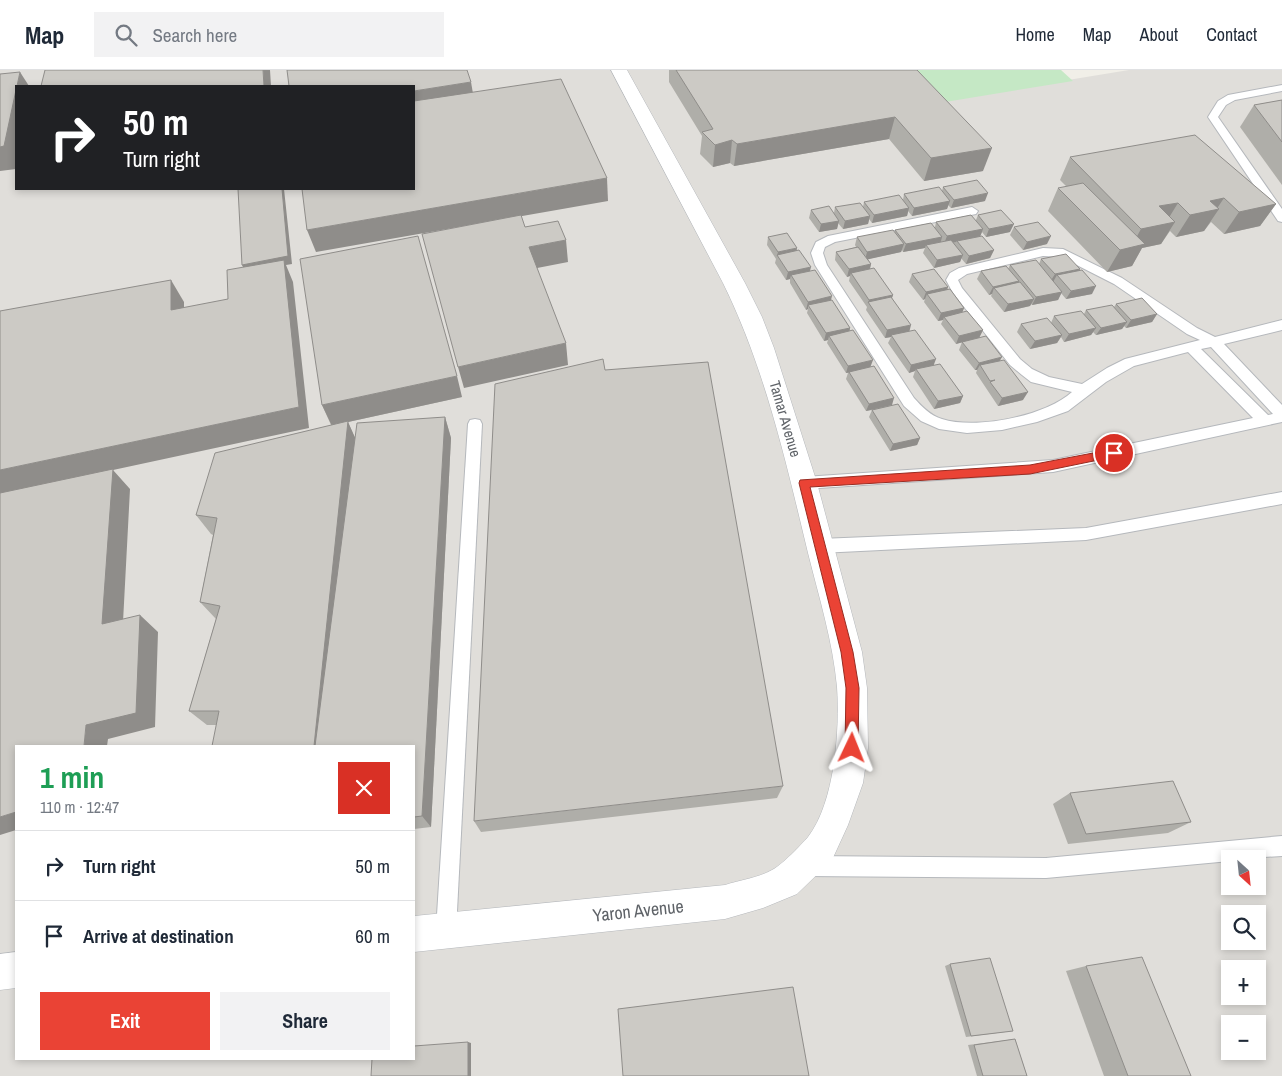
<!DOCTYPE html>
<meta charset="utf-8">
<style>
body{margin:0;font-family:"Archivo Narrow",sans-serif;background:#f2f2f3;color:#1f2937;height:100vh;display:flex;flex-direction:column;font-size:19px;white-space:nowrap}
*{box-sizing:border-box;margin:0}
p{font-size:16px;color:#747a83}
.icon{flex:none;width:28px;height:28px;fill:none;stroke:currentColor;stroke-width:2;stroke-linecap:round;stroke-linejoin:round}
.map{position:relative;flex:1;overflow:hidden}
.details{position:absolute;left:15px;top:675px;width:400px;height:315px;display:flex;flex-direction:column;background:#fff;border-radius:0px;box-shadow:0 2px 8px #0003}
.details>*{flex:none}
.top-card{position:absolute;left:15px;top:15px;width:400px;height:105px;border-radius:0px;box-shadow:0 2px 8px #0003;background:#202124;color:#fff;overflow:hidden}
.needle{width:32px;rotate:153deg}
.buttons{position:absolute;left:1221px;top:780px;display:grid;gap:10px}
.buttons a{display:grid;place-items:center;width:45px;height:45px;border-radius:0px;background:#fff;box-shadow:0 2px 8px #0003;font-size:25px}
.pin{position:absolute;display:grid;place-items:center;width:42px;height:42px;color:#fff;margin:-21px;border:2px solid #fff;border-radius:50%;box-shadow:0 1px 5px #0007}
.me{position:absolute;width:55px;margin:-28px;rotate:2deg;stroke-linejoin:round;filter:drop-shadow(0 0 4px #0008)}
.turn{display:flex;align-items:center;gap:18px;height:105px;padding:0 25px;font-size:22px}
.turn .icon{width:65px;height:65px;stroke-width:2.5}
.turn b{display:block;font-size:35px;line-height:42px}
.round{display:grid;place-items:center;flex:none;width:52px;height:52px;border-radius:0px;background:#f2f2f3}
.head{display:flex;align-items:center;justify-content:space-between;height:85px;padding:0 25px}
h1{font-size:30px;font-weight:700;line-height:38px;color:#1e9e55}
.cta{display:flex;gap:10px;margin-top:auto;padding:10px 25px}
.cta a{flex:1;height:58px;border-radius:0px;background:#ea4335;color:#fff;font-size:20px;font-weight:700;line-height:58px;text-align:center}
.cta a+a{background:#f2f2f3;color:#1f2937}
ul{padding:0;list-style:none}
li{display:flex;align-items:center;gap:15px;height:70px;padding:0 25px;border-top:1px solid #e0e1e3}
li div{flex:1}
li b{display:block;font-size:19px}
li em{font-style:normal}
header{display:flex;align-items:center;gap:30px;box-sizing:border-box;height:70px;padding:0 25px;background:#fff;border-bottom:1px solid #e0e1e3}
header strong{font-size:24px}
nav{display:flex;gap:28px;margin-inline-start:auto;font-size:18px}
.search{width:350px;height:45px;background:#f2f2f3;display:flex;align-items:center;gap:12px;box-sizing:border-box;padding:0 18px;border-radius:0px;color:#747a83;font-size:19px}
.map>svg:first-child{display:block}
.industrial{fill:#e0deda;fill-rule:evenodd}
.green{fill:#c5e8c5}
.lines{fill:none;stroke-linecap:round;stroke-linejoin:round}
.service-casing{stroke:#b5b8bc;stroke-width:2}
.minor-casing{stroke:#b5b8bc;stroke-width:1}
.service{fill:#fff;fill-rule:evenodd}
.minor{fill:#fff;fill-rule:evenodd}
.wall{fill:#afaea9}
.shaded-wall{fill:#8f8d8a}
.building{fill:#cccac5;stroke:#8f8d8a}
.route{fill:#ea4335;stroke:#982c22}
.labels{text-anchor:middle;stroke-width:4;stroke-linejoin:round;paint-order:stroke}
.street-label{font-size:15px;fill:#5f6368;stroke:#fff}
.near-street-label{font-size:18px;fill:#5f6368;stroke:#fff}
</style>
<header>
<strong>Map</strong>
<div class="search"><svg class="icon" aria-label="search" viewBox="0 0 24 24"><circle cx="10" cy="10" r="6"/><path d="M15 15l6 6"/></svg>Search here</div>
<nav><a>Home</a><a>Map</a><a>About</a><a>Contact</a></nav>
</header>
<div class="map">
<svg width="1282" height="1006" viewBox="0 0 1282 1006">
<rect width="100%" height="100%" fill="#f1efe8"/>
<path class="industrial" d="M0 0H910L939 31 1129 0H1282V1006H0ZM16 16H414V119H16ZM16 676H414V989H16ZM1230 789H1258V816H1230ZM1230 844H1258V871H1230ZM1230 899H1258V926H1230ZM1230 954H1258V981H1230Z"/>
<path class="green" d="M902 0H1061L1073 11 933 34Z"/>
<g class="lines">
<defs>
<g id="service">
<path d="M1282 15V21L1235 30 1226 35 1218 47 1282 139V152L1278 151 1208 47 1218 31 1228 25Z"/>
<path d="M972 137 978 141 976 144 835 172 825 177 823 183 827 195 914 328C922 337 931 346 942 349 976 360 1046 346 1072 322L1031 312 1022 305 1010 295 953 223 946 210 950 203 959 198 1043 178 1063 179 1122 208 1197 258 1215 267 1282 250V260L1224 274 1282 335V352L1053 402 804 419 799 417 796 413 799 409 804 407 1053 390 1253 348 1188 282 1134 296 1106 312 1068 341 1037 352 1002 360 967 363 939 359 921 351 904 336 815 195 811 183 816 172 828 166ZM1043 186 1061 187 1114 214 1187 264 1200 270 1125 289 1107 298 1082 314 1049 307 1032 299 1020 289 962 218 958 210 967 204ZM1211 277 1273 344 1268 345 1201 279Z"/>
<path d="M475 349 480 350 482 354 456 861 453 868 446 871 439 868 436 861 468 354 470 350Z"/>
<path d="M1282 422V434L1086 470 820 483 814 481 812 476 814 471 820 469 1086 458Z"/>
<path d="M1282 766V786L1230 789V791L1046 808 805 806 798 803 795 796 798 789 805 786 1046 788Z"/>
</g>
<g id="minor">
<path d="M611 0H627L745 213 762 247 774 278 817 413 862 582 867 618 868 678 863 713 848 755 832 790 797 824 763 838 725 849 414 882V846L725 815C740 810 758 808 772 800 782 795 801 775 808 767 835 732 840 659 837 617 833 572 819 527 808 483 786 392 765 298 723 213Z"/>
<path d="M16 882V918L0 920V884Z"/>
</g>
</defs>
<use href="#service" class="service-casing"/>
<use href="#minor" class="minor-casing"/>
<use href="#service" class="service"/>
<use href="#minor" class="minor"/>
</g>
<g class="wall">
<path d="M669 0H917L983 101 924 111 889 69 734 96 730 93 713 97 700 84 702 66 669 12Z"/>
<path d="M1282 30V115L1240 57 1254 35Z"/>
<path d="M1070 87 1276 134 1260 156 1224 164 1211 152 1204 161 1176 167 1170 161 1161 174 1142 178 1132 196 1107 202 1048 141 1058 118 1067 117 1060 110Z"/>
<path d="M943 117 985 131 951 138 948 135 947 139 912 146 908 141 907 146 872 153 869 149 868 154 843 159 838 153 837 159 819 162 809 148 811 140 834 143 835 137H863L864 132 903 130 904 124 942 121Z"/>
<path d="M978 145 1010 162 986 167 982 162 980 166 994 180 990 188 966 194 961 188 960 192 934 198 923 183 925 178 903 182 902 180 901 182 868 189 871 194 870 199 893 225 892 228 909 261 934 295 963 326 960 333 934 339 913 307 915 301 909 303 888 273 891 267 885 268 866 240 867 237 849 211 850 206 847 207 835 190 836 182 856 177 855 175 857 167 895 162V160L935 157 936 152 976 150Z"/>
<path d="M1014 157 1047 174 1023 180 1010 165Z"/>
<path d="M768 167 810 201 850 258V261L892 335 920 368 917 375 890 381 869 347 872 340 866 341 846 309 848 303H846L827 273 828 270 824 271 807 243 808 239 806 240 790 213V209L786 210 775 193 776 189 767 175Z"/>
<path d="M1041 189 1080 199 1079 201 1092 224 1066 229 1061 223 1058 230 1032 235 1031 234 1030 236 1004 242 991 226 992 224 989 225 977 209 981 201 1008 199 1010 195 1039 194Z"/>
<path d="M912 204 948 217 947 220 964 238 962 242 983 260 979 268 1000 291 1023 330 998 336 976 303 977 300H975L959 280 962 272 956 274 941 254 943 250 938 251 924 232 925 229 923 230 909 212Z"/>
<path d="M1116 234 1157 244 1152 252 1126 258 1124 256 1122 259 1096 265 1093 262 1091 265 1064 272 1061 267 1057 273 1030 279 1017 262 1021 254 1051 253 1054 246 1084 244 1086 240 1114 237Z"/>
<path d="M462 327 348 352 355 368 445 347 451 368 431 757 414 759V676L216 655H207L189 641 216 549 200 532 213 465 211 464 196 445 331 355 322 335Z"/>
<path d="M783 716 777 728 481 762 474 751Z"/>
<path d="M1070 723 1191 752 1168 763 1068 774 1053 734Z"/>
<path d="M950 894 1013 961 966 967 945 896Z"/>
<path d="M1086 896 1191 1006H1104L1066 901Z"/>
<path d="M1015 969 1027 1006H977L968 975Z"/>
</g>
<g class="shaded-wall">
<path d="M263 0H270L271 16H264Z"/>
<path d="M20 2 29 16H17Z"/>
<path d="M471 12 475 35 414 44V21Z"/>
<path d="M16 20V99L0 101V77Z"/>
<path d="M895 47 889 69 734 96 737 74Z"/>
<path d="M732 70 730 93 713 97 715 75Z"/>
<path d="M992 78 983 101 924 111 931 88Z"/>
<path d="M607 108 608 131 316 182 307 160Z"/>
<path d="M282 119H284L292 194 286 195 293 212 309 358 113 400 130 419 122 571 102 554 0 424V400L299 337 246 203 242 195Z"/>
<path d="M988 123 985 131 951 138 954 130Z"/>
<path d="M1224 128 1216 140 1219 139 1204 161 1176 167 1190 145 1210 131Z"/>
<path d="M950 131 947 139 912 146 914 138Z"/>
<path d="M1178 133 1165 154 1175 152 1161 174 1142 178 1132 196 1107 202 1120 180 1131 177 1141 159 1159 136Z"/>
<path d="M1276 134 1260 156 1224 164 1239 142Z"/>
<path d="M909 138 907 146 872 153 874 145Z"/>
<path d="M870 146 868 154 843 159 845 151Z"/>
<path d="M839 151 837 159 819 162 821 154Z"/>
<path d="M1014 154 1010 162 986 167 989 159Z"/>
<path d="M983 159 980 167 957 171 956 172 944 174 947 166Z"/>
<path d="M1051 166 1047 174 1023 180 1027 172Z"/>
<path d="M942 167 940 175H926L925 178 903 182 906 174Z"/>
<path d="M566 170 568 192 532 199 529 177Z"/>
<path d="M904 174 901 182 865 190 867 182Z"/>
<path d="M797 178 796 186H777L778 182Z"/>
<path d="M994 180 990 188 966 194 969 186Z"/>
<path d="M963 185 960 192 934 198 937 190Z"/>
<path d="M871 194 869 202 851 203 850 206 847 207 849 199Z"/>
<path d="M811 197 809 205H791L790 209 786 210 788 202Z"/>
<path d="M1080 199 1075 207 1057 205 1053 212H1050L1055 204Z"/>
<path d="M171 210 184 232V262L171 240Z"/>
<path d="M1019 211 1015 219 994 218 992 224 989 225 993 217Z"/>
<path d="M1096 216 1092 224 1066 229 1071 221Z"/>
<path d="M948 217 945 225 927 224 925 229 923 230 926 222Z"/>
<path d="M1062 222 1058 230 1032 235 1036 227Z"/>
<path d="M893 225 890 233H868L869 230Z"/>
<path d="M832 226 830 234 808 235V239L806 240 808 232Z"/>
<path d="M1034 229 1030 236 1004 242 1008 234Z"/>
<path d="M964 238 961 246 944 247 943 250 938 251 941 243Z"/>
<path d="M1157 244 1152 252 1126 258 1131 250Z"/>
<path d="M1127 252 1122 259 1096 265 1101 258Z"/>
<path d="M911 255 909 263 891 265V267L885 268 887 260Z"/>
<path d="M850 258 848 266H829L828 270 824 271 826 263Z"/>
<path d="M1096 258 1091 265 1064 272 1069 264Z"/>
<path d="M983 260 979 268 956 274 959 266Z"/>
<path d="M1062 265 1057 273 1030 279 1035 271Z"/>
<path d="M566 273 568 295 464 318 458 297Z"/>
<path d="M1002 287 998 294 980 295 977 300H975L979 293Z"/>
<path d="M936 289 933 297 916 299 915 301 909 303 911 295Z"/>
<path d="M873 290 870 298 846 303 848 296Z"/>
<path d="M457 306 462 327 348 352 357 372 329 676H314L332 356 322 335Z"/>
<path d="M1028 322 1023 330 998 336 1002 328Z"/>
<path d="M963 326 960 333 934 339 938 331Z"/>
<path d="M894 328 892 335 866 341 869 334Z"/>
<path d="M445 347 451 368 431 757 422 746Z"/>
<path d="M920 368 917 375 890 381 893 374Z"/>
<path d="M140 545 158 562 155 657 108 669 107 676H84L86 655Z"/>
<path d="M16 742V760L0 765V747Z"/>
<path d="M468 972 471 973V1006H468Z"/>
</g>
<g class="building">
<path d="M45 0H263L264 16H41Z"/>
<path d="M287 0H467L471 12 414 21V16H289Z"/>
<path d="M676 0H917L992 78 931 88 895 47 737 74 732 70 715 75 702 62 713 59Z"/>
<path d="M20 2 17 16H16V20L4 76 0 77V4Z"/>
<path d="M561 9 607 108 307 160 302 119H414V31Z"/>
<path d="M1282 30V72L1254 35Z"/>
<path d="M1195 65 1276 134 1239 142 1224 128 1210 131 1219 139 1190 145 1178 133 1159 136 1175 152 1141 159 1070 87Z"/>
<path d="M977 110 988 123 954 130 943 117Z"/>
<path d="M1083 113 1145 174 1120 180 1058 118Z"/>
<path d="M939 117 950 131 914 138 904 124Z"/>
<path d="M238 119H282L288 186 242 195Z"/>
<path d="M899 125 909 138 874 145 864 132Z"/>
<path d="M860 133 870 146 845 151 835 137Z"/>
<path d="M829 136 839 151 821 154 811 140Z"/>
<path d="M1001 140 1014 154 989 159 978 145Z"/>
<path d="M521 145 525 157 558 151 566 170 529 177 566 273 458 297 422 164Z"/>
<path d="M971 145 983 159 947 166 936 152Z"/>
<path d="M1038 152 1051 166 1027 172 1014 157Z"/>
<path d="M931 153 942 167 906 174 895 160Z"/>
<path d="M893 160 904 174 867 182 857 167Z"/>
<path d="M787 163 797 178 778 182 768 167Z"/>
<path d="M418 166 457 306 322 335 300 189Z"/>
<path d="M982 166 994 180 969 186 957 171Z"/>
<path d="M951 170 963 185 937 190 926 175Z"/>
<path d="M858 177 871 194 849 199 836 182Z"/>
<path d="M799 180 811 197 788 202 777 185Z"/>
<path d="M1066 184 1080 199 1055 204 1041 189Z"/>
<path d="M284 190 299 337 0 400V241L171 210V240L228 229 227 200Z"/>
<path d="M1036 190 1062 222 1036 227 1010 195Z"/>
<path d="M1006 196 1019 211 993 217 981 201Z"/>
<path d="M874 198 893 225 869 230 851 203Z"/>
<path d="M934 199 948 217 926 222 912 204Z"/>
<path d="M815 200 832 226 808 232 791 205Z"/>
<path d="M1082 200 1096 216 1071 221 1057 205Z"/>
<path d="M1020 212 1034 229 1008 234 994 218Z"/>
<path d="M950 219 964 238 941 243 927 224Z"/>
<path d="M891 227 911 255 887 260 868 232Z"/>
<path d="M1142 228 1157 244 1131 250 1116 234Z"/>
<path d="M832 230 850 258 826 263 808 235Z"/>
<path d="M1112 235 1127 252 1101 258 1086 240Z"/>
<path d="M967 241 983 260 959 266 944 247Z"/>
<path d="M1081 241 1096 258 1069 264 1054 246Z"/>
<path d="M1047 248 1062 265 1035 271 1021 254Z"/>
<path d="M853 260 873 290 848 296 829 266Z"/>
<path d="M915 260 936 289 911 295 891 265Z"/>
<path d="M986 266 1002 287 979 293 962 272Z"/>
<path d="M603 289 605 300 708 292 783 716 474 751 495 314Z"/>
<path d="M1004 290 1028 322 1002 328 990 312 995 310 990 311 980 295Z"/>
<path d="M940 294 963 326 938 331 916 299Z"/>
<path d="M874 296 894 328 869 334 849 302Z"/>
<path d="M898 334 920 368 893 374 872 340Z"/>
<path d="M445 347 422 746 414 747V676H315L357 353Z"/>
<path d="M348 351 314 676H212L219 641H189L220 536 200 532 217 448 196 445 215 383Z"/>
<path d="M113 399 102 554 140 545 136 643 86 655 84 676H16V742L0 747V423Z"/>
<path d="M1173 711 1191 752 1086 764 1070 723Z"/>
<path d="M1142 887 1191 1006H1128L1086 896Z"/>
<path d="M990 888 1013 961 971 966 950 894Z"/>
<path d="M793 917 809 1006H623L618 939Z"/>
<path d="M1015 969 1027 1006H983L974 975Z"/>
<path d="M468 972V1006H371L372 989H414V976Z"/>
</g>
<path class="route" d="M1114 379 1118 381 1119 383 1118 386 1030 404 810 417 853 582 859 618 858 678 856 682 852 684 847 682 845 678 846 618 841 582 799 413 800 410 1030 395Z"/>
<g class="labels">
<g class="street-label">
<text transform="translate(785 349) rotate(74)" y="5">Tamar Avenue</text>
</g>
<g class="near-street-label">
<text transform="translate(638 841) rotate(-6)" y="6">Yaron Avenue</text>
</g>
</g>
</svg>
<div class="buttons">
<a><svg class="needle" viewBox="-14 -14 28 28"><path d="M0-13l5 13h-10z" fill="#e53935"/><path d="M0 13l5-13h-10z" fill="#747a83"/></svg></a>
<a><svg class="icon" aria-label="search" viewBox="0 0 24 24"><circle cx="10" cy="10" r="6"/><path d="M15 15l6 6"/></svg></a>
<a>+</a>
<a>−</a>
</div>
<div class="pin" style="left:1114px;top:383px;background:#d93025"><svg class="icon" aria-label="arrive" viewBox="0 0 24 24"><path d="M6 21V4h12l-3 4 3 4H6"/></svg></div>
<svg class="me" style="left:852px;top:678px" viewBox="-20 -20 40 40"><path d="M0-17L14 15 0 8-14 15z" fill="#ea4335" stroke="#fff" stroke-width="4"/></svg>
<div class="top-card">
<div class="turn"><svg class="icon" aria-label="right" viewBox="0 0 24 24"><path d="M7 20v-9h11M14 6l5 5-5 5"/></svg><div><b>50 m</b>Turn right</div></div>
</div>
<section class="details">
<div class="head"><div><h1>1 min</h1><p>110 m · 12:47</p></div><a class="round" style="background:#d93025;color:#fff"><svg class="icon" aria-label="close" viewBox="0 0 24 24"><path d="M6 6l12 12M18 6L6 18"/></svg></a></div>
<ul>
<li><svg class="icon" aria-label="right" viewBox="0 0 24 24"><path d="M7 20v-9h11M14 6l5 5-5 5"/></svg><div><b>Turn right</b></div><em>50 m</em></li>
<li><svg class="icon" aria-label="arrive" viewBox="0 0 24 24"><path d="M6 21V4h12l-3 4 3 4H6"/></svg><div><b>Arrive at destination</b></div><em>60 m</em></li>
</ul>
<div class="cta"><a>Exit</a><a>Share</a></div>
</section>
</div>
